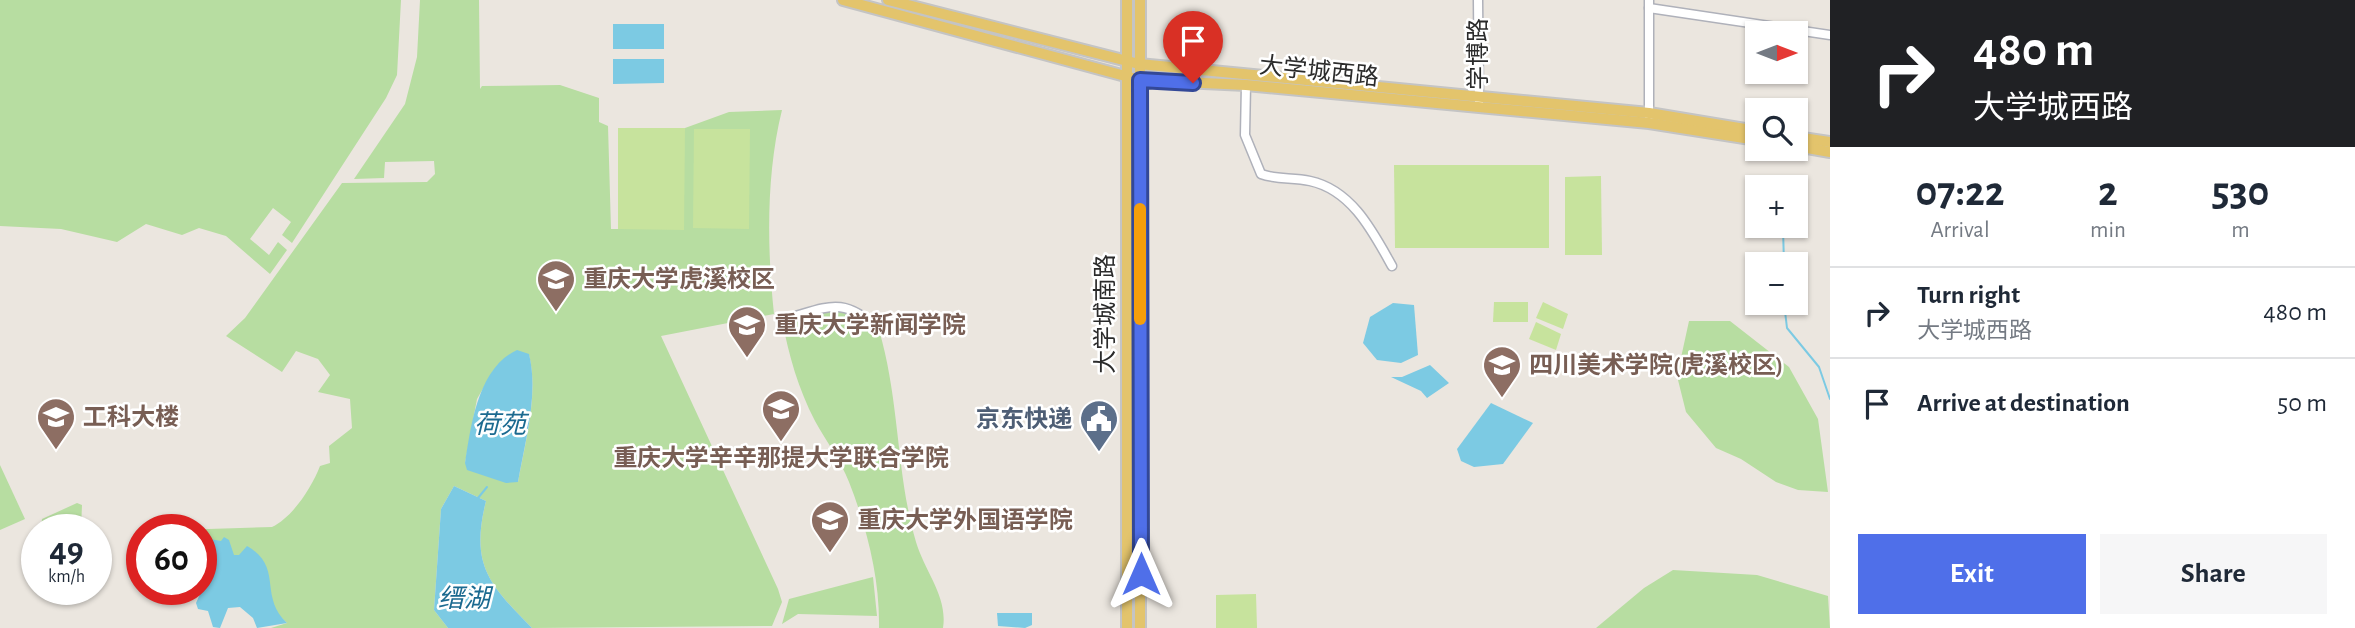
<!DOCTYPE html>
<meta charset="utf-8">
<style>
body{margin:0;font-family:"Alegreya Sans","Noto Sans SC",sans-serif;background:#f6f6f7;color:#1f2937;height:100vh;display:flex;flex-direction:column;font-size:26px;white-space:nowrap}
*{box-sizing:border-box;margin:0}
p{font-size:23px;color:#747a83}
.icon{flex:none;width:38px;height:38px;fill:none;stroke:currentColor;stroke-width:2;stroke-linecap:round;stroke-linejoin:round}
.map{position:relative;flex:1;overflow:hidden}
.drawer{display:flex;flex-direction:column;background:#fff;width:525px}
.drawer>*{flex:none}
.hud{background:#202124;color:#fff;overflow:hidden}
.needle{width:46px;rotate:90deg}
.controls{position:absolute;left:1745px;top:21px;display:grid;gap:14px}
.controls a{display:grid;place-items:center;width:63px;height:63px;border-radius:0px;background:#fff;box-shadow:0 2px 5px #0004;font-size:35px}
.speed{position:absolute;left:21px;top:514px;display:flex;gap:14px;font-size:35px;font-weight:700;text-align:center}
.speed>*{display:grid;place-content:center;width:91px;height:91px;border-radius:50%;background:#fff;box-shadow:0 2px 5px #0004;line-height:1}
.speed small{font-size:18px;font-weight:400}
.speed .limit{border:10px solid #d22;background:#fff;color:#111}
.pin{position:absolute;display:grid;place-items:center;width:60px;height:60px;color:#fff;margin:-72px -30px;border-radius:50% 50% 50% 0;rotate:-45deg;box-shadow:0 0 7px #0007}
.pin .icon{rotate:45deg}
.me{position:absolute;width:77px;margin:-38px;rotate:0deg;stroke-linejoin:round;filter:drop-shadow(0 0 5px #0008)}
.turn{display:flex;align-items:center;gap:24px;height:147px;padding:0 28px;font-size:32px}
.turn .icon{width:91px;height:91px;stroke-width:2.5}
.turn b{display:block;font-size:49px;line-height:60px}
.eta{display:flex;justify-content:space-evenly;align-items:center;height:119px;text-align:center}
.eta b{font-size:42px;font-weight:700;line-height:49px}
.primary-button{display:flex;gap:14px;margin-top:auto;padding:14px 28px}
.primary-button a{flex:1;height:80px;border-radius:0px;background:#4f6fe9;color:#fff;font-size:28px;font-weight:700;line-height:80px;text-align:center}
.primary-button a+a{background:#f6f6f7;color:#1f2937}
ul{padding:0;list-style:none}
li{display:flex;align-items:center;gap:21px;height:91px;padding:0 28px;border-top:2px solid #e0e1e3}
li div{flex:1}
li b{display:block;font-size:26px}
li em{font-style:normal}
main{display:flex;flex:1;min-height:0}
.map>svg:first-child{display:block}
.green{fill:#b7dda1;fill-rule:evenodd}
.pitch{fill:#c7e39d}
.water{fill:#7ccae3}
.lines{fill:none;stroke-linecap:round;stroke-linejoin:round}
.stream{stroke:#7ccae3;stroke-width:2}
.minor-casing{stroke:#afb1ba;stroke-width:11}
.major-casing{stroke:#c4c4c4;stroke-width:14}
.minor{stroke:#fff;stroke-width:8}
.major{stroke:#e3c46c;stroke-width:10}
.route-casing{stroke:#334897;stroke-width:18}
.route{stroke:#4f6fe9;stroke-width:12}
.slow{stroke:#f59e0b;stroke-width:12}
.labels{text-anchor:middle;stroke-width:5;stroke-linejoin:round;paint-order:stroke}
.street-label{font-size:24px;fill:#2b2b2b;stroke:#fff}
.education-label{font-size:24px;font-weight:bold;fill:#785e54;stroke:#fff;text-anchor:start}
.service-label{font-size:24px;font-weight:bold;fill:#4e5e75;stroke:#fff;text-anchor:end}
.water-label{font-size:26px;font-style:italic;fill:#1b6a90;stroke:#fff}
</style>
<main>
<div class="map">
<svg width="1830" height="628" viewBox="0 0 1830 628">
<rect width="100%" height="100%" fill="#ebe6df"/>
<g class="green">
<path d="M0 0H401L397 75 386 98 292 243 282 235 291 222 273 208 250 239 269 255 278 242 287 250 270 274 226 236 199 228 182 235 146 224 117 242 61 229 0 226Z"/>
<path d="M420 0H479L480 89 482 86 560 85 599 98V122L608 126 611 229H618V128H685L729 112 782 110C766 174 767 248 774 314L661 336 778 589 782 602 772 626 532 628C489 584 470 565 486 501L454 486 441 509 434 610 448 628H271L287 623 275 612 268 588 239 555 234 556 221 541 202 559 201 530H176L272 527C293 517 312 487 320 466L330 463 329 446 352 428 350 399 318 392 330 375 318 359 296 351 282 372 226 336 245 318 342 183 427 182 435 174 434 161 385 162 384 178 354 179 405 104 417 57ZM529 355C539 394 525 443 518 482L465 463 477 399 493 371Z"/>
<path d="M844 305 879 330C900 401 896 474 916 542 925 572 948 597 943 628H879C880 579 867 528 849 482 841 461 826 441 815 421 798 388 789 356 782 320Z"/>
<path d="M1689 321H1730L1789 367 1818 419 1828 492 1798 490 1776 482 1741 459 1716 448 1686 412 1677 376Z"/>
<path d="M0 465 25 519 0 530Z"/>
<path d="M77 503 82 505 81 530H43L41 527 42 519Z"/>
<path d="M1673 570 1757 575 1828 596 1830 628H1596L1644 588Z"/>
<path d="M873 577 877 616 798 614 782 624 789 599Z"/>
</g>
<g class="pitch">
<path d="M618 128H685L684 230 618 229Z"/>
<path d="M694 129H750L749 229 693 228Z"/>
<path d="M1394 165H1549V248H1395Z"/>
<path d="M1601 176 1602 255H1565V177Z"/>
<path d="M1494 302H1528V322H1493Z"/>
<path d="M1543 302 1568 314 1563 329 1536 318Z"/>
<path d="M1536 322 1561 334 1556 350 1529 339Z"/>
<path d="M1256 594 1257 628H1216V595Z"/>
</g>
<g class="water">
<rect x="613" y="24" width="51" height="25"/>
<path d="M613 59H664V83L613 84Z"/>
<path d="M1393 303 1414 305 1418 355 1401 363 1377 360 1363 343 1370 317Z"/>
<path d="M517 350 529 354C539 394 525 442 518 482L506 483 467 470 465 463C471 425 478 368 517 350Z"/>
<path d="M1430 365 1449 383 1427 398 1421 391 1391 377H1402Z"/>
<path d="M1491 403 1533 423 1503 464 1474 467 1461 461 1457 449Z"/>
<path d="M454 486 486 501C470 565 489 584 532 628H448L434 610 441 509Z"/>
<path d="M224 537 229 540 234 555H239L247 546C284 567 258 596 287 623L257 628 253 618 240 607 228 608 220 628 213 627 208 611 198 609 196 603C204 587 206 577 202 559L209 549 210 539 221 541Z"/>
<path d="M997 613H1032V625L1025 628 998 626Z"/>
</g>
<g class="lines">
<g class="stream">
<path d="M1783 228 1784 264"/>
<path d="M1784 303 1787 328 1819 367 1830 399"/>
<path d="M478 498 487 487"/>
</g>
<defs>
<g id="minor">
<path d="M1478 0 1479 102"/>
<path d="M1649 8 1830 35"/>
<path d="M1246 85 1245 135 1261 174C1277 180 1293 177 1310 181 1352 190 1373 232 1392 266"/>
<path d="M1649 116V0"/>
<path d="M782 320C827 308 842 294 879 330"/>
</g>
<g id="major">
<path d="M843 0 1140 80 1246 85 1649 123 1757 140"/>
<path d="M888 0 1139 64 1649 113 1757 131"/>
<path d="M1140 0V628"/>
<path d="M1796 137 1830 142"/>
<path d="M1796 146 1830 152"/>
<path d="M1127 628V0"/>
</g>
</defs>
<use href="#minor" class="minor-casing"/>
<use href="#major" class="major-casing"/>
<use href="#minor" class="minor"/>
<use href="#major" class="major"/>
</g>
<g class="lines">
<defs>
<path id="route" d="M1141 574 1140 80 1193 83"/>
</defs>
<use href="#route" class="route-casing"/>
<use href="#route" class="route"/>
<path class="slow" d="M1140 209V319"/>
</g>
<defs>
<symbol id="university-pin" viewBox="-11 -11 22 30"><path d="M0 17L-7.5 6A9.5 9.5 0 1 1 7.5 6Z" fill="#8d6e63" stroke="#fff"/><path d="M0-5L7-2L0 1L-7-2ZM-4 1L0 2.5L4 1V4Q0 6-4 4Z" fill="#fff"/></symbol>
<symbol id="civic-pin" viewBox="-11 -11 22 30"><path d="M0 17L-7.5 6A9.5 9.5 0 1 1 7.5 6Z" fill="#5c6f8a" stroke="#fff"/><path d="M-.6-6.5H3V-4.5H.6V-3L4-1V1h2V6H-6V1h2V-1L-.6-3ZM-1.2 2.5V6h2.4V2.5Z" fill="#fff"/></symbol>
</defs>
<g fill-rule="evenodd">
<use href="#university-pin" x="534" y="257" width="44" height="60"/>
<use href="#university-pin" x="725" y="303" width="44" height="60"/>
<use href="#university-pin" x="1480" y="343" width="44" height="60"/>
<use href="#university-pin" x="759" y="387" width="44" height="60"/>
<use href="#university-pin" x="34" y="395" width="44" height="60"/>
<use href="#civic-pin" x="1077" y="397" width="44" height="60"/>
<use href="#university-pin" x="808" y="498" width="44" height="60"/>
</g>
<g class="labels">
<g class="street-label">
<text transform="translate(1478 54) rotate(-90)" y="8">学博路</text>
<text transform="translate(1319 71) rotate(6)" y="8">大学城西路</text>
<text transform="translate(1105 314) rotate(-90)" y="8">大学城南路</text>
</g>
<g class="education-label">
<text x="583" y="287">重庆大学虎溪校区</text>
<text x="774" y="333">重庆大学新闻学院</text>
<text x="1529" y="373">四川美术学院(虎溪校区)</text>
<text x="83" y="425">工科大楼</text>
<text x="781" y="466" text-anchor="middle">重庆大学辛辛那提大学联合学院</text>
<text x="857" y="528">重庆大学外国语学院</text>
</g>
<g class="service-label">
<text x="1072" y="427">京东快递</text>
</g>
<g class="water-label">
<text x="500" y="433">荷苑</text>
<text x="464" y="607">缙湖</text>
</g>
</g>
</svg>
<div class="controls">
<a><svg class="needle" viewBox="-14 -14 28 28"><path d="M0-13l5 13h-10z" fill="#e53935"/><path d="M0 13l5-13h-10z" fill="#747a83"/></svg></a>
<a><svg class="icon" aria-label="search" viewBox="0 0 24 24"><circle cx="10" cy="10" r="6"/><path d="M15 15l6 6"/></svg></a>
<a>+</a>
<a>−</a>
</div>
<div class="speed"><div>49<small>km/h</small></div><div class="limit">60</div></div>
<div class="pin" style="left:1193px;top:83px;background:#d93025"><svg class="icon" aria-label="arrive" viewBox="0 0 24 24"><path d="M6 21V4h12l-3 4 3 4H6"/></svg></div>
<svg class="me" style="left:1141px;top:574px" viewBox="-20 -20 40 40"><path d="M0-17L14 15 0 8-14 15z" fill="#4f6fe9" stroke="#fff" stroke-width="4"/></svg>
</div>
<section class="drawer">
<div class="hud">
<div class="turn"><svg class="icon" aria-label="right" viewBox="0 0 24 24"><path d="M7 20v-9h11M14 6l5 5-5 5"/></svg><div><b>480 m</b>大学城西路</div></div>
</div>
<div class="eta">
<div><b>07:22</b><p>Arrival</p></div>
<div><b>2</b><p>min</p></div>
<div><b>530</b><p>m</p></div>
</div>
<ul>
<li><svg class="icon" aria-label="right" viewBox="0 0 24 24"><path d="M7 20v-9h11M14 6l5 5-5 5"/></svg><div><b>Turn right</b><p>大学城西路</p></div><em>480 m</em></li>
<li><svg class="icon" aria-label="arrive" viewBox="0 0 24 24"><path d="M6 21V4h12l-3 4 3 4H6"/></svg><div><b>Arrive at destination</b></div><em>50 m</em></li>
</ul>
<div class="primary-button"><a>Exit</a><a>Share</a></div>
</section>
</main>
